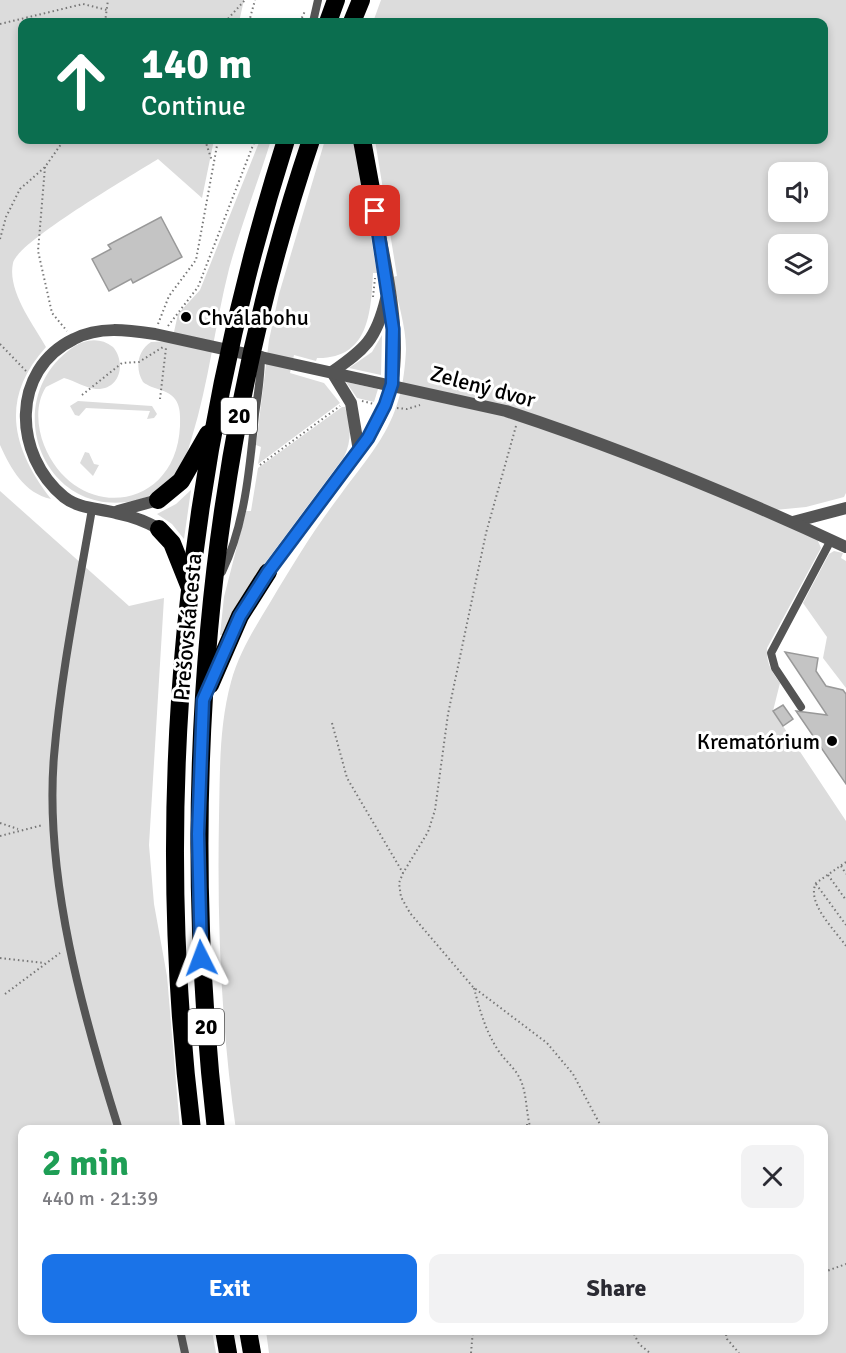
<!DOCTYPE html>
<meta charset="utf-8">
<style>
body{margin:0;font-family:Signika,sans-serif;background:#f2f2f3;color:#2b2b33;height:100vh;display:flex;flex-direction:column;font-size:22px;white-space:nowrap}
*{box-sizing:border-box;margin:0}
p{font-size:20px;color:#7c7c81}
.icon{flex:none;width:33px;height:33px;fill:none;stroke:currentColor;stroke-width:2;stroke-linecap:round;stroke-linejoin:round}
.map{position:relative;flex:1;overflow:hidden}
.sheet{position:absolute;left:18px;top:1125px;width:810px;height:210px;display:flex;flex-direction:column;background:#fff;border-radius:12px;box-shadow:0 3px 9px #0003}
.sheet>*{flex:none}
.banner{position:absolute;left:18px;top:18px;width:810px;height:126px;border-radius:12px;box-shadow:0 3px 9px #0003;background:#0b6e4f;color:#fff;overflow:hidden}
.tools{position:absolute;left:768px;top:162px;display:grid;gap:12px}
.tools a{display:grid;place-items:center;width:60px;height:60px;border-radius:12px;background:#fff;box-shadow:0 3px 9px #0003;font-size:30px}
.pin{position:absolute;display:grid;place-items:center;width:51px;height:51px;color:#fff;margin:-26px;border-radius:12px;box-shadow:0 3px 9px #0006}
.me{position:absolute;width:66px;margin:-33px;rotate:357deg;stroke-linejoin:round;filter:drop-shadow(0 0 4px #0008)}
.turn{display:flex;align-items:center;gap:21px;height:126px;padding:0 24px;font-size:27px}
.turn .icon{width:78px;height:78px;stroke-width:2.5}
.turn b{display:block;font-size:42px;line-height:51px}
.round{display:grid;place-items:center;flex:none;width:63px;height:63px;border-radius:12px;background:#f2f2f3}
.headline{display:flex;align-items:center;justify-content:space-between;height:102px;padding:0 24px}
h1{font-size:36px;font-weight:800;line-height:45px;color:#1e9e55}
.action{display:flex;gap:12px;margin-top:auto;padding:12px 24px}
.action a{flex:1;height:69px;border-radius:12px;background:#1a73e8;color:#fff;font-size:24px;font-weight:800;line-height:69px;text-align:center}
.action a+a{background:#f2f2f3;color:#2b2b33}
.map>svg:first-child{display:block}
.green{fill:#dcdcdc;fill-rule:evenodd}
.building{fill:#c4c4c4;stroke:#999;stroke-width:1.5}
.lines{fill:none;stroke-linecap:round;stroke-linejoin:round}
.path{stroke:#777;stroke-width:2;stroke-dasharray:1.5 3;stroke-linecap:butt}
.lane{stroke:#555;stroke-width:8}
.street{stroke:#555;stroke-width:12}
.highway{stroke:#000;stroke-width:18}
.route-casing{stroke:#114b97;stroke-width:15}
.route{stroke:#1a73e8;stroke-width:10}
.poi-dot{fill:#000;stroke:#fff;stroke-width:2}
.labels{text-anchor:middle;stroke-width:6;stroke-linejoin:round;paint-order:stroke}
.shield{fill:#fff;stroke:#4c4c4c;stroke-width:1.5}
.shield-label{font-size:21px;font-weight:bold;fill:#000}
.poi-label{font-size:22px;fill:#000;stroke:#fff;text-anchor:start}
.street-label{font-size:22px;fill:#000;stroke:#fff}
</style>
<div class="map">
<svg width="846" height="1353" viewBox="0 0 846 1353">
<rect width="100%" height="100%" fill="#fff"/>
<g class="green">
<path d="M0 0H244L239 22H22V140H214L202 198 158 159C134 174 17 242 13 263 7 291 33 324 46 347 0 398 11 447 51 499 24 493 11 469 0 445Z"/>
<path d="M381 0H846V493L844 497 806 507 775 510 817 539 821 548 767 648C766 663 772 672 780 683L773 711 846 821V1353H269L266 1331 824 1330V1130H236C221 1026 217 921 219 817 220 772 219 726 231 682 239 652 256 626 271 601 293 564 315 528 341 494 380 442 403 419 406 349 406 326 397 300 393 277L397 276 375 140H824V22H373ZM778 172H818V212H778ZM778 244H818V284H778Z"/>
<path d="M260 140H271C258 182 241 225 229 269 215 324 209 382 192 437 188 449 185 464 177 475 166 490 145 500 127 502 40 513 0 399 72 348 85 339 100 337 113 347 126 362 121 390 96 389 85 388 75 381 64 378L46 387C35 404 37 427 44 445 75 523 176 513 180 426 180 417 181 407 175 399 168 389 153 390 143 382 135 369 137 351 151 342L172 341 178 314 200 290Z"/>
<path d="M325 140H354L377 273H373C371 312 369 359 317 358L316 361 294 355 290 373 324 383 340 403 258 464 261 447 256 445 269 340 279 294Z"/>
<path d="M382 335 381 375 349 368 372 352Z"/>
<path d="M346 382 378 389 374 402 357 398Z"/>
<path d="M78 401 152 406 157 414 154 418 147 419 150 411 86 408 79 416 75 415 70 406Z"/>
<path d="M342 407H345C351 425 352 440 344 457L262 567 223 635H220L224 597 246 511H251L258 468Z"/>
<path d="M85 452 89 453 94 464 99 465 93 476 80 463Z"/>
<path d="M191 490 184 539 172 524 157 514 176 504Z"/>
<path d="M0 491 129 606 164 598 149 845 154 904 167 976 180 1129 22 1130V1330L212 1331 216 1353H0Z"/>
<path d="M834 551 843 553 841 558 846 561V688L823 658 827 637 803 603 829 554Z"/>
</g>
<g class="building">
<path d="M161 217 182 257 133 283 131 279 109 291 92 259 111 249 108 245Z"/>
<path d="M785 652 818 658 816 671 826 686 843 690 846 694V784L796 711 827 715Z"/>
<path d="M783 705 793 719 783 726 773 711Z"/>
</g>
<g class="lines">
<g class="path">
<path d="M105 22 108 0"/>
<path d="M225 22 245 0"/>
<path d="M249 22 255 0"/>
<path d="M300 22 305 11"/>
<path d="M0 24 83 4 107 10"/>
<path d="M205 140 212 161"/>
<path d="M45 167 38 251 52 313 67 331"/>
<path d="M0 239 6 217 20 189 45 167 64 140"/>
<path d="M373 297 375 278"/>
<path d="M158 324 169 296 196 260 218 140"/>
<path d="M168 326 198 287 255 140"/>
<path d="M0 344 26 371"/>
<path d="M82 395 122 363 139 362 163 347"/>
<path d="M160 399 166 348"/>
<path d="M362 401 374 404"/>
<path d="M397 408 407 409 420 405"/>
<path d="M516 426 486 533 448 714 435 810 428 832 403 873 399 883 401 897 410 913 473 987 547 1043 573 1074 603 1130"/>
<path d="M260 465 340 406"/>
<path d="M332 723 347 778 403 873"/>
<path d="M0 823 18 829"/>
<path d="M0 836 43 825"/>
<path d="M846 862 816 883C806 903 835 930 846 946"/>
<path d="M841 866 846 874"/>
<path d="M828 875 846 900"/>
<path d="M816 884 846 925"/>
<path d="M0 958 45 963"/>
<path d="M474 988C480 1011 486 1033 500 1053 506 1061 513 1067 518 1075 528 1092 525 1111 531 1130"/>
<path d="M5 994 60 953"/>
<path d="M527 1130V1122"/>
<path d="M824 1272 846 1264"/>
<path d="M632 1330 639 1344 650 1353"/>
<path d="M725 1330 727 1339 739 1353"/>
<path d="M471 1353 473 1330"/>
</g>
<g class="lane">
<path d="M313 22 318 0"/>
<path d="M92 509C78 591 61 673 54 756 44 877 83 1015 119 1130"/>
<path d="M222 572C245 525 250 466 255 414 258 395 261 375 261 355"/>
<path d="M801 707 775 668 771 653 831 540"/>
<path d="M180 1330 185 1353"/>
</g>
<g class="street">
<path d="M332 372C365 349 376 340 386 299"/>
<path d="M332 372 351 403 359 451"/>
<path d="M118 511 158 500"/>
<path d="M793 522 846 508"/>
<path d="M159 529C146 521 131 516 116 513 98 508 79 509 64 497 13 455 10 370 74 339 99 326 127 330 155 334L506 411C622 449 736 496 846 547"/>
<path d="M268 572C289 544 310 517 331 489 354 457 385 423 392 383 403 327 381 246 371 189"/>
</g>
<g class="highway">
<path d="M328 22 336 0"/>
<path d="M352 22 361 0"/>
<path d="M362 140 371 189"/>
<path d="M158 500 181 481 208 434"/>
<path d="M159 529 172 543 190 588"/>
<path d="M210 685 240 616 268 572"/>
<path d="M192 1130C151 797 185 458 286 140"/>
<path d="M216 1130C178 798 204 457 311 140"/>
<path d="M224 1330 228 1353"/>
<path d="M248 1330 252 1353"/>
</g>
</g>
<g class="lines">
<defs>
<path id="route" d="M201 958 198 834 203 700 240 616 268 572 368 438 385 405 392 384 393 329 375 211"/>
</defs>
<use href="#route" class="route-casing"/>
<use href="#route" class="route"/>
</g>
<g class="poi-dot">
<circle cx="186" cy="317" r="6"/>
<circle cx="832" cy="741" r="6"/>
</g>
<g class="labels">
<g class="shield">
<rect x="221" y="398" width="36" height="36" rx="4.5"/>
<rect x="188" y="1009" width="36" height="36" rx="4.5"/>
</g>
<g class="shield-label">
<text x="239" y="423">20</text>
<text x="206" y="1034">20</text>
</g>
<g class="poi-label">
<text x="198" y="325">Chválabohu</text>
<text x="820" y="749" text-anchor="end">Krematórium</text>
</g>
<g class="street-label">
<text transform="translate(483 386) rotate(15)" y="8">Zelený dvor</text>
<text transform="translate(187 627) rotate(-85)" y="8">Prešovská cesta</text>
</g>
</g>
</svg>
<div class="tools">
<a><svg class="icon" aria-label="sound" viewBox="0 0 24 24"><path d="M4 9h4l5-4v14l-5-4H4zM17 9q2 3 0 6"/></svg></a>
<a><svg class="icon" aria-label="layers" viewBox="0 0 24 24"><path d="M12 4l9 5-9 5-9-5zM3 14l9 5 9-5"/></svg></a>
</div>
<div class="pin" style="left:375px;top:211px;background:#d93025"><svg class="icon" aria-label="arrive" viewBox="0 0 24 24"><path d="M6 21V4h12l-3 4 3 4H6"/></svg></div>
<svg class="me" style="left:201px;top:958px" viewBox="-20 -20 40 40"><path d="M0-17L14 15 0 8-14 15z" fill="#1a73e8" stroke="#fff" stroke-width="4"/></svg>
<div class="banner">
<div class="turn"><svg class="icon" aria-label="ahead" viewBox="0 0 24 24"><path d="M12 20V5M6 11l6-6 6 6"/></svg><div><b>140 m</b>Continue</div></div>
</div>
<section class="sheet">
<div class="headline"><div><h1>2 min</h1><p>440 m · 21:39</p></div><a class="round"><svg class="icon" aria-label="close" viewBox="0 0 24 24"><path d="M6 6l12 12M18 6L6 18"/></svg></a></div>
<div class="action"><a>Exit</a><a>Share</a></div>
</section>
</div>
